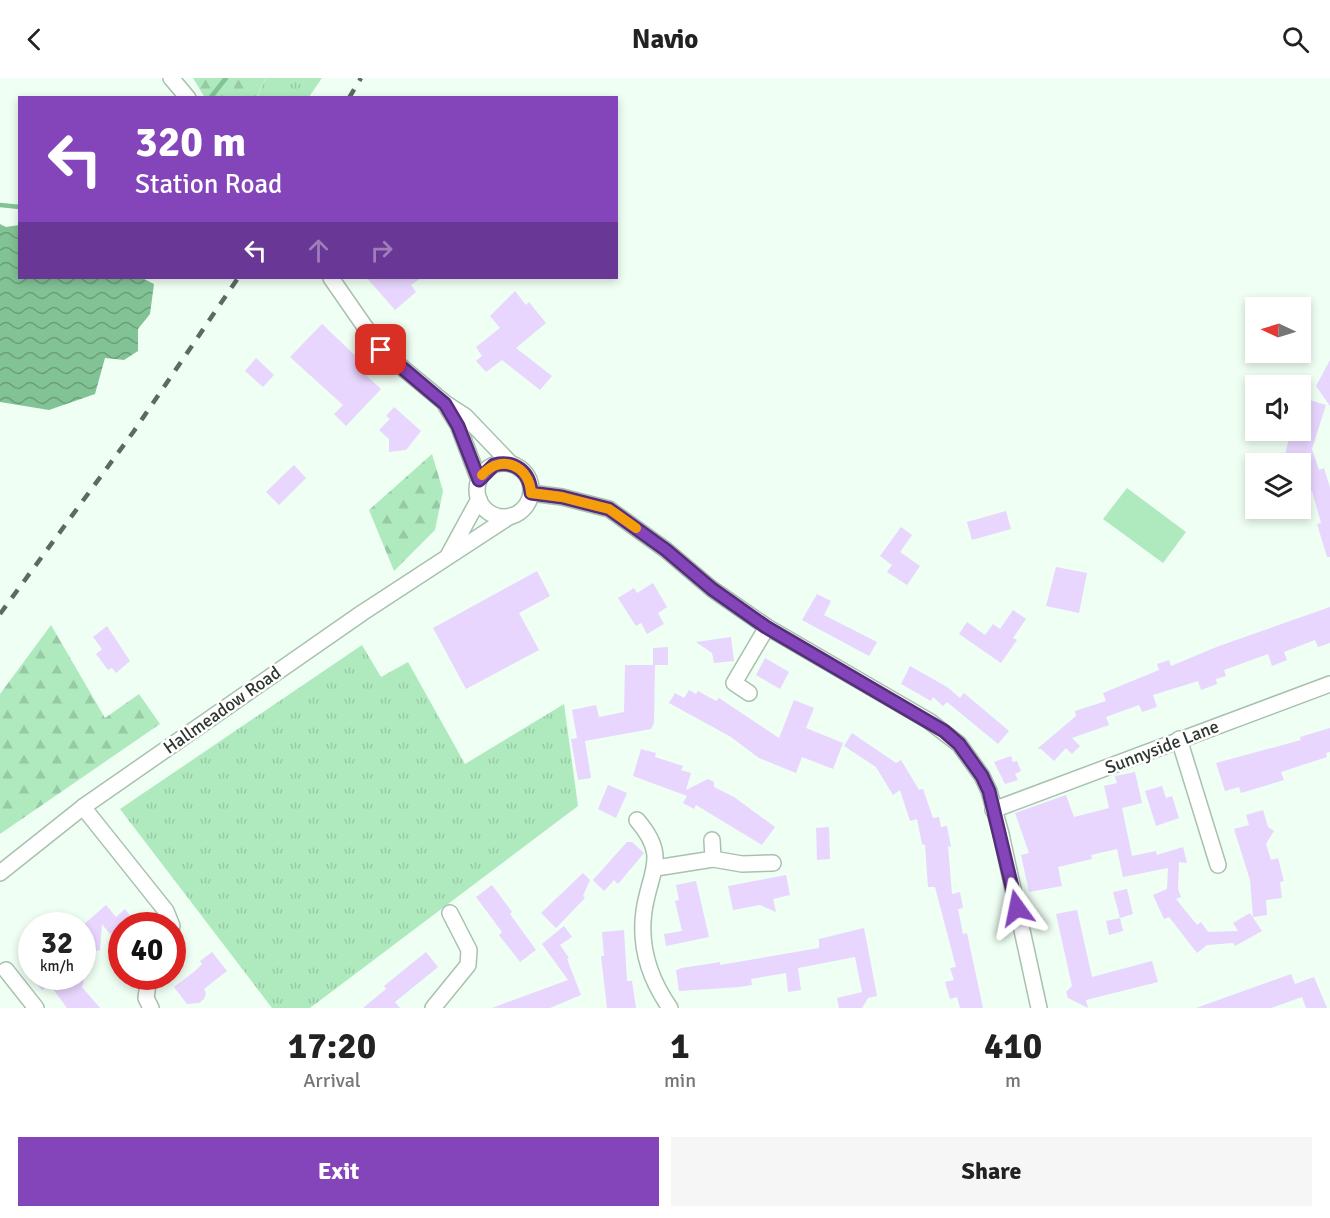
<!DOCTYPE html>
<style>
body{margin:0;font-family:Signika,sans-serif;background:#f6f6f6;color:#222;height:100vh;display:flex;flex-direction:column;font-size:22px;white-space:nowrap}
*{box-sizing:border-box;margin:0}
p{font-size:20px;color:#767676}
.icon{flex:none;width:33px;height:33px;fill:none;stroke:currentColor;stroke-width:2;stroke-linecap:round;stroke-linejoin:round}
.map{position:relative;height:930px;overflow:hidden}
.drawer{display:flex;flex-direction:column;background:#fff;flex:1}
.drawer>*{flex:none}
.hud{position:absolute;left:18px;top:18px;width:600px;height:183px;border-radius:0px;box-shadow:0 3px 9px #0003;background:#8445bb;color:#fff;overflow:hidden}
.needle{width:39px;rotate:274deg}
.fabs{position:absolute;left:1245px;top:219px;display:grid;gap:12px}
.fabs a{display:grid;place-items:center;width:66px;height:66px;border-radius:0px;background:#fff;box-shadow:0 3px 9px #0003;font-size:30px}
.speed{position:absolute;left:18px;top:834px;display:flex;gap:12px;font-size:30px;font-weight:700;text-align:center}
.speed>*{display:grid;place-content:center;width:78px;height:78px;border-radius:50%;background:#fff;box-shadow:0 3px 9px #0003;line-height:1}
.speed small{font-size:15px;font-weight:400}
.speed .limit{border:9px solid #d22;background:#fff;color:#111}
.pin{position:absolute;display:grid;place-items:center;width:51px;height:51px;color:#fff;margin:-26px;border-radius:12px;box-shadow:0 3px 9px #0006}
.me{position:absolute;width:66px;margin:-33px;rotate:348deg;stroke-linejoin:round;filter:drop-shadow(0 0 4px #0008)}
.turn{display:flex;align-items:center;gap:21px;height:126px;padding:0 18px;font-size:27px}
.turn .icon{width:78px;height:78px;stroke-width:2.5}
.turn b{display:block;font-size:42px;line-height:51px}
.lanes{display:flex;align-items:center;height:57px;padding:0 18px;background:#0003;justify-content:center;gap:30px;direction:ltr}
.lanes .off{opacity:.35}
.eta{display:flex;justify-content:space-evenly;align-items:center;height:102px;text-align:center}
.eta b{font-size:36px;font-weight:800;line-height:42px}
.button{display:flex;gap:12px;margin-top:auto;padding:12px 18px}
.button a{flex:1;height:69px;border-radius:0px;background:#8445bb;color:#fff;font-size:24px;font-weight:800;line-height:69px;text-align:center}
.button a+a{background:#f6f6f6;color:#222}
header{display:flex;justify-content:space-between;align-items:center;height:78px;padding:0 18px;background:#fff;font-size:27px;font-weight:800}
.map>svg:first-child{display:block}
.grass{fill:url(#grass-tufts)}
.forest{fill:url(#forest-firs)}
.pitch{fill:#afeabf}
.water{fill:url(#water-waves)}
.lines{fill:none;stroke-linecap:round;stroke-linejoin:round}
.stream{stroke:#82c395;stroke-width:4.5}
.building{fill:#e8d6fe}
.minor-casing{stroke:#a8c1af;stroke-width:18}
.minor{stroke:#fff;stroke-width:15}
.rail{stroke:#5e6a61;stroke-width:4.5;stroke-dasharray:10 10;stroke-linecap:butt}
.route-casing{stroke:#562d7a;stroke-width:15}
.route{stroke:#8445bb;stroke-width:10}
.slow{stroke:#f59e0b;stroke-width:10}
.labels{text-anchor:middle;stroke-width:5;stroke-linejoin:round;paint-order:stroke}
.street-label{font-size:18px;fill:#2e3831;stroke:#fff}
</style>
<header><svg class="icon" aria-label="back" viewBox="0 0 24 24"><path d="M15 5l-7 7 7 7"/></svg>Navio<svg class="icon" aria-label="search" viewBox="0 0 24 24"><circle cx="10" cy="10" r="6"/><path d="M15 15l6 6"/></svg></header>
<div class="map">
<svg width="1330" height="930" viewBox="0 0 1330 930">
<defs>
<pattern id="grass-tufts" width="24" height="20" patternUnits="userSpaceOnUse" patternTransform="scale(1.5)"><rect width="24" height="20" fill="#afeabf"/><path d="M3 7l-1-3M5 7V3M7 7l1-3M15 17l-1-3M17 17v-4M19 17l1-3" fill="none" stroke="#97c9a5"/></pattern>
<pattern id="forest-firs" width="22" height="20" patternUnits="userSpaceOnUse" patternTransform="scale(1.5)"><rect width="22" height="20" fill="#afeabf"/><path d="M5 1l3.5 6h-7zM16 11l3.5 6h-7z" fill="#97c9a5"/></pattern>
<pattern id="water-waves" width="16" height="10" patternUnits="userSpaceOnUse" patternTransform="scale(1.5)"><rect width="16" height="10" fill="#82c395"/><path d="M0 5q4-4 8 0t8 0" fill="none" stroke="#6b9f7a"/></pattern>
</defs>
<rect width="100%" height="100%" fill="#effff3"/>
<g class="grass">
<path d="M266 0H322L309 19 257 20Z"/>
<path d="M362 567 381 599 408 584 465 686 564 626 578 728 310 930H272L120 731Z"/>
</g>
<g class="forest">
<path d="M193 0H266L257 19 205 20Z"/>
<path d="M432 376 443 413 435 452 394 493 369 432Z"/>
<path d="M51 547 105 640 139 616 160 646 0 756V616Z"/>
</g>
<path class="pitch" d="M1127 410 1186 454 1163 485 1103 441Z"/>
<path class="water" d="M0 146 6 149 19 147 20 200H142L154 206 150 236 138 251V273L124 282 105 280 95 316 49 332 0 324Z"/>
<g class="lines">
<g class="stream">
<path d="M211 19 226 0"/>
<path d="M0 127 20 129"/>
</g>
</g>
<g class="building">
<path d="M367 200H421L411 207 416 214 395 232Z"/>
<path d="M515 213 526 227 529 224 546 245 516 270 552 298 540 312 502 282 486 294 476 283 482 278 476 269 500 250 490 238Z"/>
<path d="M322 246 362 284 357 289 381 311 346 348 334 336 343 327 290 279Z"/>
<path d="M256 280 274 297 263 309 245 293Z"/>
<path d="M1330 282V328L1316 308Z"/>
<path d="M1303 320 1326 327 1312 371 1319 392 1324 390 1330 410V479H1327L1317 446 1321 445 1312 413 1300 416V386H1287L1285 377 1291 352H1300Z"/>
<path d="M394 329 421 353 406 372 389 374V361L379 352 390 341 386 338Z"/>
<path d="M294 387 306 400 279 427 266 414Z"/>
<path d="M1006 433 1011 451 972 462 967 444Z"/>
<path d="M901 449 912 457 900 474 920 488 907 507 887 494 892 487 880 478Z"/>
<path d="M1056 489 1087 495 1079 535 1046 528Z"/>
<path d="M537 493 550 518 519 535 539 572 466 611 433 550Z"/>
<path d="M653 505 667 529 658 535 664 546 647 556 641 545 636 548 618 520 634 510 637 515Z"/>
<path d="M817 516 831 523 824 537 877 564 869 578 802 542Z"/>
<path d="M1330 529V565L1318 569 1315 562 1284 574 1287 582 1272 588 1268 576 1224 592 1226 598 1216 601 1217 606 1201 612 1198 603 1153 617 1157 629 1142 634 1139 627 1106 639 1109 647 1072 660 1080 668 1072 676 1066 670 1054 683 1041 671H1037L1076 638 1075 633 1106 623 1103 615 1159 592 1157 586 1169 582 1171 588 1219 568Z"/>
<path d="M1013 532 1026 541 1013 560 1017 562 1001 585 959 556 967 544 985 557 993 546 1000 551Z"/>
<path d="M107 548 130 583 116 595 112 590 108 592 96 576 102 571 93 559Z"/>
<path d="M731 559 734 583 714 585 712 575 696 564Z"/>
<path d="M668 569V587H653V570Z"/>
<path d="M765 580 789 594 780 611 756 597Z"/>
<path d="M625 587H655L654 645 651 651 585 663 591 700 578 702 571 661 577 660 572 632 596 627 599 639 624 634Z"/>
<path d="M910 588 947 609 960 620 964 615 1009 653 998 666 947 624 943 628 933 619 931 623 901 606Z"/>
<path d="M689 612 696 616 698 613 716 623 719 620 779 660 794 622 814 630 806 650 843 665 833 691 802 679 796 695 759 680 731 659 669 625 675 615 684 620Z"/>
<path d="M1330 650V674L1326 675 1327 679 1281 694 1284 702 1241 715 1239 709 1225 713 1216 685 1301 662 1300 659Z"/>
<path d="M852 655 896 685 901 682 919 712 923 711 933 740 939 739 941 749 947 748 951 769 948 768 952 816 960 814 963 830 958 831 963 856 967 855 983 930H960L957 919 950 921 945 904 954 902 950 890 956 889 935 809H928L925 767 922 766 917 741 910 743 900 712 893 717 876 689 844 668Z"/>
<path d="M641 671 656 675 655 679 683 688 681 692 691 695 686 712 708 701 714 704V709L734 719 775 749 762 767 696 727 694 731 683 725 687 718 633 698Z"/>
<path d="M1011 678 1013 684 1017 683 1021 693 1015 696 1018 702 1005 706 994 684Z"/>
<path d="M1135 694 1142 725 1122 730 1132 778 1156 773 1157 777 1183 769 1187 785 1179 784 1178 811 1181 819 1176 821 1197 847 1201 844 1208 854 1238 853 1233 845 1250 835 1262 853 1235 868 1233 865 1207 867 1197 875 1169 839 1164 841 1153 817 1167 811 1168 790 1123 799 1117 771 1091 777 1092 781 1058 789 1062 808 1029 814 1021 777 1029 775 1015 735 1066 717 1074 739 1109 730 1104 708 1117 705 1115 698Z"/>
<path d="M608 707 627 715 616 740 598 731Z"/>
<path d="M1162 708 1166 720 1172 718 1179 740 1156 748 1145 713Z"/>
<path d="M1263 732 1268 749 1274 753 1266 766 1271 782 1278 780 1284 803 1280 804 1282 820 1266 822 1267 837 1253 839 1250 802 1234 751 1249 747 1246 737Z"/>
<path d="M829 749 830 781 817 782 816 750Z"/>
<path d="M627 764H632L644 775 618 806 614 802 604 813 593 802Z"/>
<path d="M583 795 590 802 583 818 585 820 556 850 541 835Z"/>
<path d="M786 797 790 817 773 821 776 834 760 827 733 832 728 808Z"/>
<path d="M696 803 709 859 666 868 664 856 682 853 675 823 679 822 676 807Z"/>
<path d="M492 807 512 834 510 836 536 872 520 884 499 857 502 854 476 819Z"/>
<path d="M1127 811 1133 836 1120 840 1113 814Z"/>
<path d="M106 827 116 839 125 831 138 848H122V855L114 861 102 846 100 872 87 875 82 870V848Z"/>
<path d="M1077 832 1092 899 1152 883 1158 904 1086 922 1088 930 1068 920 1066 914 1072 908 1056 836Z"/>
<path d="M1120 840 1123 853 1109 857 1106 843Z"/>
<path d="M564 848 572 859 560 867 569 880 567 881 581 917 550 930H492L568 902 542 866Z"/>
<path d="M864 850 877 918 868 920 862 930H839L837 920 862 914 855 879 798 890 801 912 788 914 786 895 751 901 752 907 739 909 679 913 676 892 682 890 720 884V887L819 870V861Z"/>
<path d="M624 852 627 903H632L636 930H607L601 878H604L602 854Z"/>
<path d="M212 874 227 893 204 911 206 915 204 921 199 925 187 926 174 909 195 893 202 886 200 883Z"/>
<path d="M426 874 438 889 395 924 400 930H363L386 911 384 908Z"/>
<path d="M1291 896 1295 906 1314 899 1327 930H1306L1302 919 1271 930H1196Z"/>
<path d="M31 898H85L82 909 100 930H67L50 907 42 912Z"/>
</g>
<g class="lines">
<defs>
<g id="minor">
<path d="M171 0 188 20"/>
<path d="M331 200 381 272 445 325 465 338 511 386"/>
<path d="M446 328 458 347 479 402"/>
<circle cx="504" cy="412" r="27"/>
<path d="M531 415 562 419 609 431 666 472 712 511 767 549 929 643 959 666 982 698 989 713 1001 756 1039 930"/>
<path d="M449 476 479 421"/>
<path d="M749 615 734 605 767 549"/>
<path d="M1179 661 1218 787"/>
<path d="M83 729 166 833 172 848"/>
<path d="M993 732 1330 606"/>
<path d="M637 742C669 779 650 792 644 833 639 869 649 900 670 930"/>
<path d="M713 781 742 786 773 785"/>
<path d="M656 790 713 781 712 762"/>
<path d="M0 795 83 729 362 535 509 439"/>
<path d="M6 892 36 930"/>
<path d="M149 898 146 920 151 930"/>
<path d="M433 930 468 887 469 872 450 835"/>
</g>
</defs>
<use href="#minor" class="minor-casing"/>
<use href="#minor" class="minor"/>
<g class="rail">
<path d="M349 20 361 0"/>
<path d="M0 536 134 353 238 200"/>
</g>
</g>
<g class="lines">
<defs>
<path id="route" d="M381 272 445 326 458 348 479 402 494 387C515 382 530 394 531 415L562 419 609 431 666 472 712 511 766 549 944 653 959 666 982 698 989 713 1017 830"/>
</defs>
<use href="#route" class="route-casing"/>
<use href="#route" class="route"/>
<path class="slow" d="M482 397C501 375 530 388 531 415L562 419 609 431 636 450"/>
</g>
<g class="labels">
<g class="street-label">
<text transform="translate(222 632) rotate(-35)" y="6">Hallmeadow Road</text>
<text transform="translate(1162 669) rotate(-21)" y="6">Sunnyside Lane</text>
</g>
</g>
</svg>
<div class="fabs">
<a><svg class="needle" viewBox="-14 -14 28 28"><path d="M0-13l5 13h-10z" fill="#e53935"/><path d="M0 13l5-13h-10z" fill="#767676"/></svg></a>
<a><svg class="icon" aria-label="sound" viewBox="0 0 24 24"><path d="M4 9h4l5-4v14l-5-4H4zM17 9q2 3 0 6"/></svg></a>
<a><svg class="icon" aria-label="layers" viewBox="0 0 24 24"><path d="M12 4l9 5-9 5-9-5zM3 14l9 5 9-5"/></svg></a>
</div>
<div class="speed"><div>32<small>km/h</small></div><div class="limit">40</div></div>
<div class="pin" style="left:381px;top:272px;background:#d93025"><svg class="icon" aria-label="arrive" viewBox="0 0 24 24"><path d="M6 21V4h12l-3 4 3 4H6"/></svg></div>
<svg class="me" style="left:1017px;top:830px" viewBox="-20 -20 40 40"><path d="M0-17L14 15 0 8-14 15z" fill="#8445bb" stroke="#fff" stroke-width="4"/></svg>
<div class="hud">
<div class="turn"><svg class="icon" aria-label="left" viewBox="0 0 24 24"><path d="M17 20v-9H6M10 6l-5 5 5 5"/></svg><div><b>320 m</b>Station Road</div></div>
<div class="lanes"><svg class="icon" aria-label="left" viewBox="0 0 24 24"><path d="M17 20v-9H6M10 6l-5 5 5 5"/></svg><svg class="icon off" aria-label="ahead" viewBox="0 0 24 24"><path d="M12 20V5M6 11l6-6 6 6"/></svg><svg class="icon off" aria-label="right" viewBox="0 0 24 24"><path d="M7 20v-9h11M14 6l5 5-5 5"/></svg></div>
</div>
</div>
<section class="drawer">
<div class="eta">
<div><b>17:20</b><p>Arrival</p></div>
<div><b>1</b><p>min</p></div>
<div><b>410</b><p>m</p></div>
</div>
<div class="button"><a>Exit</a><a>Share</a></div>
</section>
